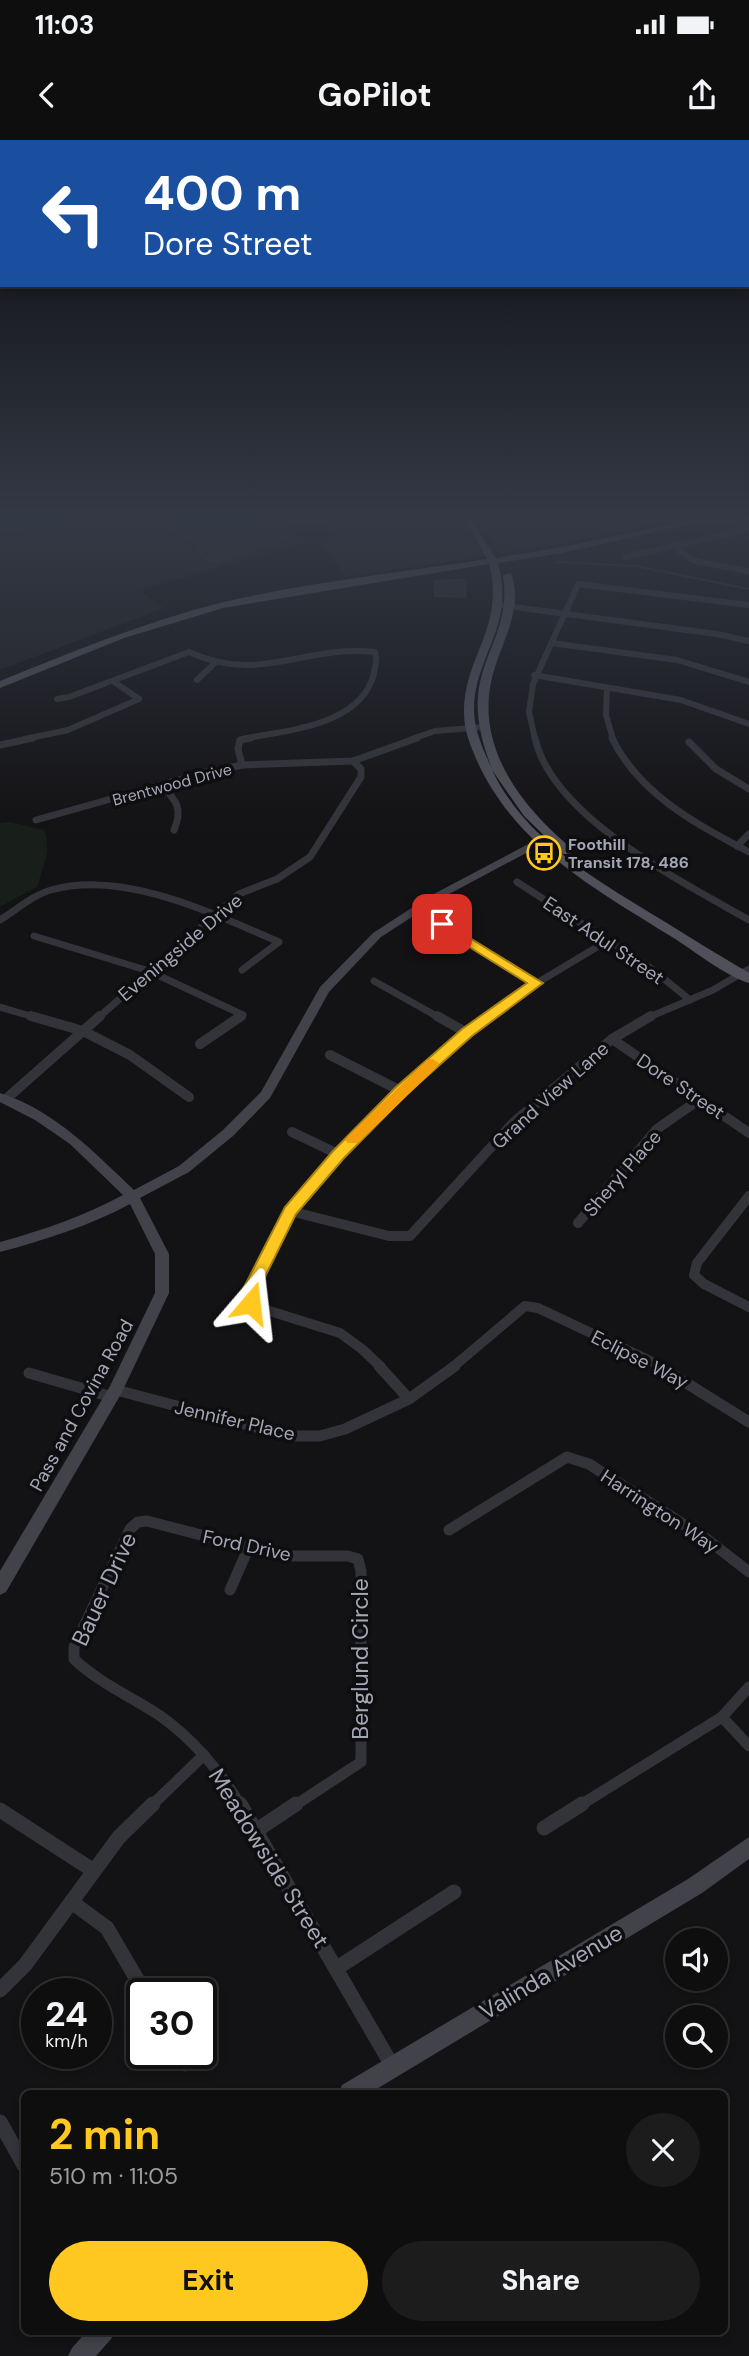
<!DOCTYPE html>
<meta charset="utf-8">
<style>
body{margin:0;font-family:"DM Sans",sans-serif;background:#1c1c1d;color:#f1f3f6;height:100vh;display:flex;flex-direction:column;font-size:26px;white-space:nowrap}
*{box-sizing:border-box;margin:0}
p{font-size:23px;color:#9b9c9e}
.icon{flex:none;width:38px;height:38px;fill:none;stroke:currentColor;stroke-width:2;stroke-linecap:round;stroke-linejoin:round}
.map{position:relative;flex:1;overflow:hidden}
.side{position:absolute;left:21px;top:1950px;width:707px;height:245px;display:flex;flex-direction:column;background:#0e0e0f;border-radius:10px;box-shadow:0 4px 10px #0003,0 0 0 2px #2e2e2f}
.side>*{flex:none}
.guide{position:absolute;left:0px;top:0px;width:749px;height:147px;box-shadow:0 4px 10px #0003,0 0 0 2px #2e2e2f;background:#1a4fa0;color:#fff;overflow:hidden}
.fabs{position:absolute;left:665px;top:1788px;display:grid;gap:14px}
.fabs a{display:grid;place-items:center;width:63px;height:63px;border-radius:50%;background:#0e0e0f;box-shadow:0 4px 10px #0003,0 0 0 2px #2e2e2f;font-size:35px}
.speed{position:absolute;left:21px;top:1838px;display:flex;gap:14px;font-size:35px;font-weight:700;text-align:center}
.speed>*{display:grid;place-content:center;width:91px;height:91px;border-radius:50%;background:#0e0e0f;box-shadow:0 4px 10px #0003,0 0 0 2px #2e2e2f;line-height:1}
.speed small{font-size:18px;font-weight:400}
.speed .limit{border:4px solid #111;border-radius:10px;background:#fff;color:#111}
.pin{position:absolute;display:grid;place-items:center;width:60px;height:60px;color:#fff;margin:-30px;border-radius:14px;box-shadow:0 4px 10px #0006}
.me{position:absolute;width:77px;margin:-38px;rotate:17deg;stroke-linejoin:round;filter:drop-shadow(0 0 5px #0008)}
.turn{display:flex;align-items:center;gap:24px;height:147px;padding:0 28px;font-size:32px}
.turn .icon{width:91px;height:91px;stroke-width:2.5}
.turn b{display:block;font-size:49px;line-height:60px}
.round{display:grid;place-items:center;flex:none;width:74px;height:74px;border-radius:37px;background:#1c1c1d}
.headline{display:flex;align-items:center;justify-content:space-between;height:119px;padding:0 28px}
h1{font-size:42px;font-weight:700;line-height:52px;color:#ffc820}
.button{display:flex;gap:14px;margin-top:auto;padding:14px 28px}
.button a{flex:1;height:80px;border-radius:42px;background:#ffc820;color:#111;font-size:28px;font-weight:700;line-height:80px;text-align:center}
.button a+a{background:#1c1c1d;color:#f1f3f6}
.status{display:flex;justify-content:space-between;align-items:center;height:49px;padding:0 35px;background:#0e0e0f;direction:ltr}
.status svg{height:19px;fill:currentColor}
header{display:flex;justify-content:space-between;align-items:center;height:91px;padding:0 28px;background:#0e0e0f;font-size:32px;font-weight:700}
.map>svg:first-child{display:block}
.built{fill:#1f1e21}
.green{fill:#181f1a}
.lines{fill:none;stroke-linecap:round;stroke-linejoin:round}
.stream{stroke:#283039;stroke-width:2}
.building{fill:#262528;stroke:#2d2c30;stroke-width:2}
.street-far4{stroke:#33343a;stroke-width:6}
.street-far3{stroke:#33343a;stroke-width:7}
.street-far2{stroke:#33343a;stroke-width:10}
.street-far1{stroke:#33343a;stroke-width:11}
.street{stroke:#33343a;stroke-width:15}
.secondary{fill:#41424a;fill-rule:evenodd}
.primary{fill:#4f5059;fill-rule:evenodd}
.route{fill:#ffc820;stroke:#a68215;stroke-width:2}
.slow{fill:#f59e0b}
.labels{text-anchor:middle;stroke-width:7;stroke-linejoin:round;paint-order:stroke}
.far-street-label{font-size:16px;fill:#a3a7b6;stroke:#0e0d0f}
.far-poi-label{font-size:16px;font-weight:bold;fill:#a3a7b6;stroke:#0e0d0f;text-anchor:start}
.street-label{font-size:19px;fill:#a3a7b6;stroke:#0e0d0f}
.near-street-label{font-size:23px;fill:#a3a7b6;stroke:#0e0d0f}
</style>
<div class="status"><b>11:03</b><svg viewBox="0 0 49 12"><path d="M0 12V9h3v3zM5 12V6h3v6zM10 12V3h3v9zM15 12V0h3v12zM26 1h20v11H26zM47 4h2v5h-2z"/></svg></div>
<header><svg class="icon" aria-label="back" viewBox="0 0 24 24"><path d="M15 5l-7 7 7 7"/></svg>GoPilot<svg class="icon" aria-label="share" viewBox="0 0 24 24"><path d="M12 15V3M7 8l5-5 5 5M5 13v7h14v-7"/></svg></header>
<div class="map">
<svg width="749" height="2216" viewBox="0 0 749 2216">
<rect width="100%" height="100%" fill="#131214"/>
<g class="built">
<path d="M122 377H265L303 399 299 403 147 448 142 451 144 454 164 468 0 530V405L30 394H41L65 384Z"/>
<path d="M319 377H465L492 415 346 437 323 404 334 398Z"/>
<path d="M476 377H673L677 380 556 405 500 413Z"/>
</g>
<g class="green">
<path d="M0 377H122C77 383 40 390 0 405Z"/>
<path d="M10 682 44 690C52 709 43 728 37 747L0 767V683Z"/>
</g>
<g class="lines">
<path class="stream" d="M557 422 635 426 749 449"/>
</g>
<g class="building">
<path d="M181 377H253L290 399 216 421H208L197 410 200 408 163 382Z"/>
<path d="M462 440 466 442 465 457 435 456V441Z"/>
</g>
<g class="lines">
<g class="street-far4">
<path d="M673 406 695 421 749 431"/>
<path d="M625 417 749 389"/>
<path d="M498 465 717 494 749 501"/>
<path d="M551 503 677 520 749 542"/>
<path d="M534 535 681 560 749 584"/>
<path d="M197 540 215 523"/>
<path d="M113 541 139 559"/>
<path d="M607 548 606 575 613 599"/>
<path d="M57 559 69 557 189 512C262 545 303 504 375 512 378 519 375 526 374 533 362 586 286 590 243 599"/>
<path d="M25 599 68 590 139 559"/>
<path d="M412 599 435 591 483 587"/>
<path d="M535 599 529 572 533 544 578 444 749 465"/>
</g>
<g class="street-far3">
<path d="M535 598C552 677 684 743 749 780"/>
<path d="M612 598C639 654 696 684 749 712"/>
<path d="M689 602 716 629 749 649"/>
<path d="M0 605 33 598"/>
<path d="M242 625 238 609 240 600 251 598"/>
<path d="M162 646C177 661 183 669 174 690"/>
<path d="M36 680 207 632 242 625 353 621 417 598"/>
<path d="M737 706 749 694"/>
<path d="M517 742 652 829 690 860"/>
<path d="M0 780C16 770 33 755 51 750 123 729 214 774 279 802L242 830"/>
<path d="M442 784 537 843"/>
<path d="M34 796 149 831 243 875 239 878"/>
<path d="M374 841 440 878"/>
<path d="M0 867 37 878"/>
<path d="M98 878 239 754 277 739 310 717 361 637V629L353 621"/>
<path d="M488 878 537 843 607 801"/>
<path d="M647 878 713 850 749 829"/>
</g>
<g class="street-far2">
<path d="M31 876 83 891 130 915 189 957"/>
<path d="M437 876 467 893"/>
<path d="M612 899 749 993"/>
<path d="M200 904 241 876"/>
<path d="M330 915 401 951"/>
<path d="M6 959 100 876"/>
<path d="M292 992 338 1014"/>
<path d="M749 1056 697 1123 694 1135 704 1144 749 1167"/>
<path d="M290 1071 389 1096H410L514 982 612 899 651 876"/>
<path d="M578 1083 657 989 700 959"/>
<path d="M381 1227 362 1209 340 1193 260 1168 251 1163 250 1151C263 1125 274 1093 291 1070 339 1003 424 924 491 876"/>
<path d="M453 1227 525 1166 538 1168 663 1227"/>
</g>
<g class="street-far1">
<path d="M379 1226 409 1259"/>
<path d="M659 1226 749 1282"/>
<path d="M29 1233 112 1257"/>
<path d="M116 1250 290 1296H320L345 1289 409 1259 455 1226"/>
<path d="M449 1390 567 1317 589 1324 708 1400 749 1432"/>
<path d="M230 1450 248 1409"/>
<path d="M722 1577 749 1606"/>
<path d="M151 1666 204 1615"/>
<path d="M241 1666C221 1632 192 1598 159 1575 130 1556 99 1543 74 1519V1507L130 1389 138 1382 147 1381 282 1416H348L358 1419 361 1431V1622L294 1666"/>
<path d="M579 1666 722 1577 749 1547"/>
</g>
<g class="street">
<path d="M240 1664 393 1927"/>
<path d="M0 1670 94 1731"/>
<path d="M544 1688 582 1664"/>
<path d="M257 1690 296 1664"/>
<path d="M73 1763 107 1788 145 1853"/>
<path d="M337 1828 454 1752"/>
<path d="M0 1850 25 1825 119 1697 153 1664"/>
<path d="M179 1913 185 1924"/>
<path d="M0 1982 24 2025"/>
</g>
<g class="secondary">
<path d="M553 696 557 697V701L543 704 438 760 381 797 329 852 270 958 233 996 189 1032 140 1058 169 1114V1153L121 1254 6 1452 0 1455V1431L110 1246 155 1153V1114L130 1064C89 1086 45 1100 0 1112V1102C43 1090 84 1076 123 1055L70 1004 35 980 0 962V953C54 970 94 1012 134 1050L179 1026 223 990 261 952 320 847 373 793 430 756 536 700Z"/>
<path d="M749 1697V1719L702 1753 370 1953H339L342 1945 688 1739Z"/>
<path d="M87 2191H115L111 2199 96 2216H68L72 2208Z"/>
</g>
<path class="primary" d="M461 377H469L496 418 562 407 707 377H722L562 413 498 423C516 488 473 516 474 572 475 593 484 611 492 629 483 605 476 582 478 555 483 510 511 486 503 435L511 433C523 466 505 496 495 527 471 601 517 662 571 708V714H563L524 676 492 630C526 701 598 741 662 780 691 798 720 816 749 833V843C727 837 693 810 672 797 597 750 517 707 478 623 471 607 464 591 464 573 463 518 506 486 489 424L223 468 124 498 0 548V541C72 512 144 482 220 463 308 442 399 433 487 419L473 393Z"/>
</g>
<linearGradient id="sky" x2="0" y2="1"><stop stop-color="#0a0a0b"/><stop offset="0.55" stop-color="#333945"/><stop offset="1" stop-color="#333945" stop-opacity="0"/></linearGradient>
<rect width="749" height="687" fill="url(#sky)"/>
<path class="route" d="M442 781 543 843 472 896 407 954 344 1018 296 1074 258 1151 257 1167H245L242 1151 285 1067 333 1011 396 947 462 889 527 843 437 787V782Z"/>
<path class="slow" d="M432 919 439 923 437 927 358 1003H348L345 1000 348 996 427 920Z"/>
<defs>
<symbol id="bus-ring" viewBox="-11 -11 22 22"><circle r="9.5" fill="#0e0d0f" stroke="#ffc820" stroke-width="1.5"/><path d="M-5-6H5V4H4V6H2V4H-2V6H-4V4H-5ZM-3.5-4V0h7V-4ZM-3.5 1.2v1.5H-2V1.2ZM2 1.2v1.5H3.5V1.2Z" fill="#ffc820"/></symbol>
</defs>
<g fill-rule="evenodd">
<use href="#bus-ring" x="525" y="694" width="38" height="38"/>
</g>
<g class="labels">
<g class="far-street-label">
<text transform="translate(172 644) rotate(-15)" y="6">Brentwood Drive</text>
</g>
<g class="far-poi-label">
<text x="568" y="710">Foothill<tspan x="568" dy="18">Transit 178, 486</tspan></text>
</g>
<g class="street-label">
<text transform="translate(604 800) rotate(34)" y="7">East Adul Street</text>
<text transform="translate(180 807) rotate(-40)" y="7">Eveningside Drive</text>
<text transform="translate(681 946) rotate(34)" y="7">Dore Street</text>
<text transform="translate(550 955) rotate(-42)" y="7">Grand View Lane</text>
<text transform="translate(622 1033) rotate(-49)" y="7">Sheryl Place</text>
<text transform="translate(640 1219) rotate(27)" y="7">Eclipse Way</text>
<text transform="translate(81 1265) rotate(-61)" y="7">Pass and Covina Road</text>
<text transform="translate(235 1280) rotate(13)" y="7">Jennifer Place</text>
<text transform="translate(660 1371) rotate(33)" y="7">Harrington Way</text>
<text transform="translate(247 1405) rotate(12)" y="7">Ford Drive</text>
</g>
<g class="near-street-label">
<text transform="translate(104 1449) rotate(-65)" y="8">Bauer Drive</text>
<text transform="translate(360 1519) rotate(-90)" y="8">Berglund Circle</text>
<text transform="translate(269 1718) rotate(58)" y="8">Meadowside Street</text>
<text transform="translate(551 1832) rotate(-31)" y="8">Valinda Avenue</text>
</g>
</g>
</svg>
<div class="fabs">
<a><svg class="icon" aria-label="sound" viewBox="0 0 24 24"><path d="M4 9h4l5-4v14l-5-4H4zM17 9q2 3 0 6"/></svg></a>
<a><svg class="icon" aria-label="search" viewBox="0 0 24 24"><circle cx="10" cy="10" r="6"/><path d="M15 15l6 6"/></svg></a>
</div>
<div class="speed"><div>24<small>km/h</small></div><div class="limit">30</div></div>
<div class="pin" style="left:442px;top:784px;background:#d93025"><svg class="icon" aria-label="arrive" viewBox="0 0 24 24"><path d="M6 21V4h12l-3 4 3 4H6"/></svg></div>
<svg class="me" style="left:251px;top:1163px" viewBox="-20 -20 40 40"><path d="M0-17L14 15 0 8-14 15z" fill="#ffc820" stroke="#fff" stroke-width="4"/></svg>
<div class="guide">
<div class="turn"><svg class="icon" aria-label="left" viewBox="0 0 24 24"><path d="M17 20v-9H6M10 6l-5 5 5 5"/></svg><div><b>400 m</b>Dore Street</div></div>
</div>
<section class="side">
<div class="headline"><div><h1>2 min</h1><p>510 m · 11:05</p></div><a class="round"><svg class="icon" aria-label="close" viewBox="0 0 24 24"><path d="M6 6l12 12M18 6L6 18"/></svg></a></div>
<div class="button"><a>Exit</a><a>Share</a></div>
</section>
</div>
